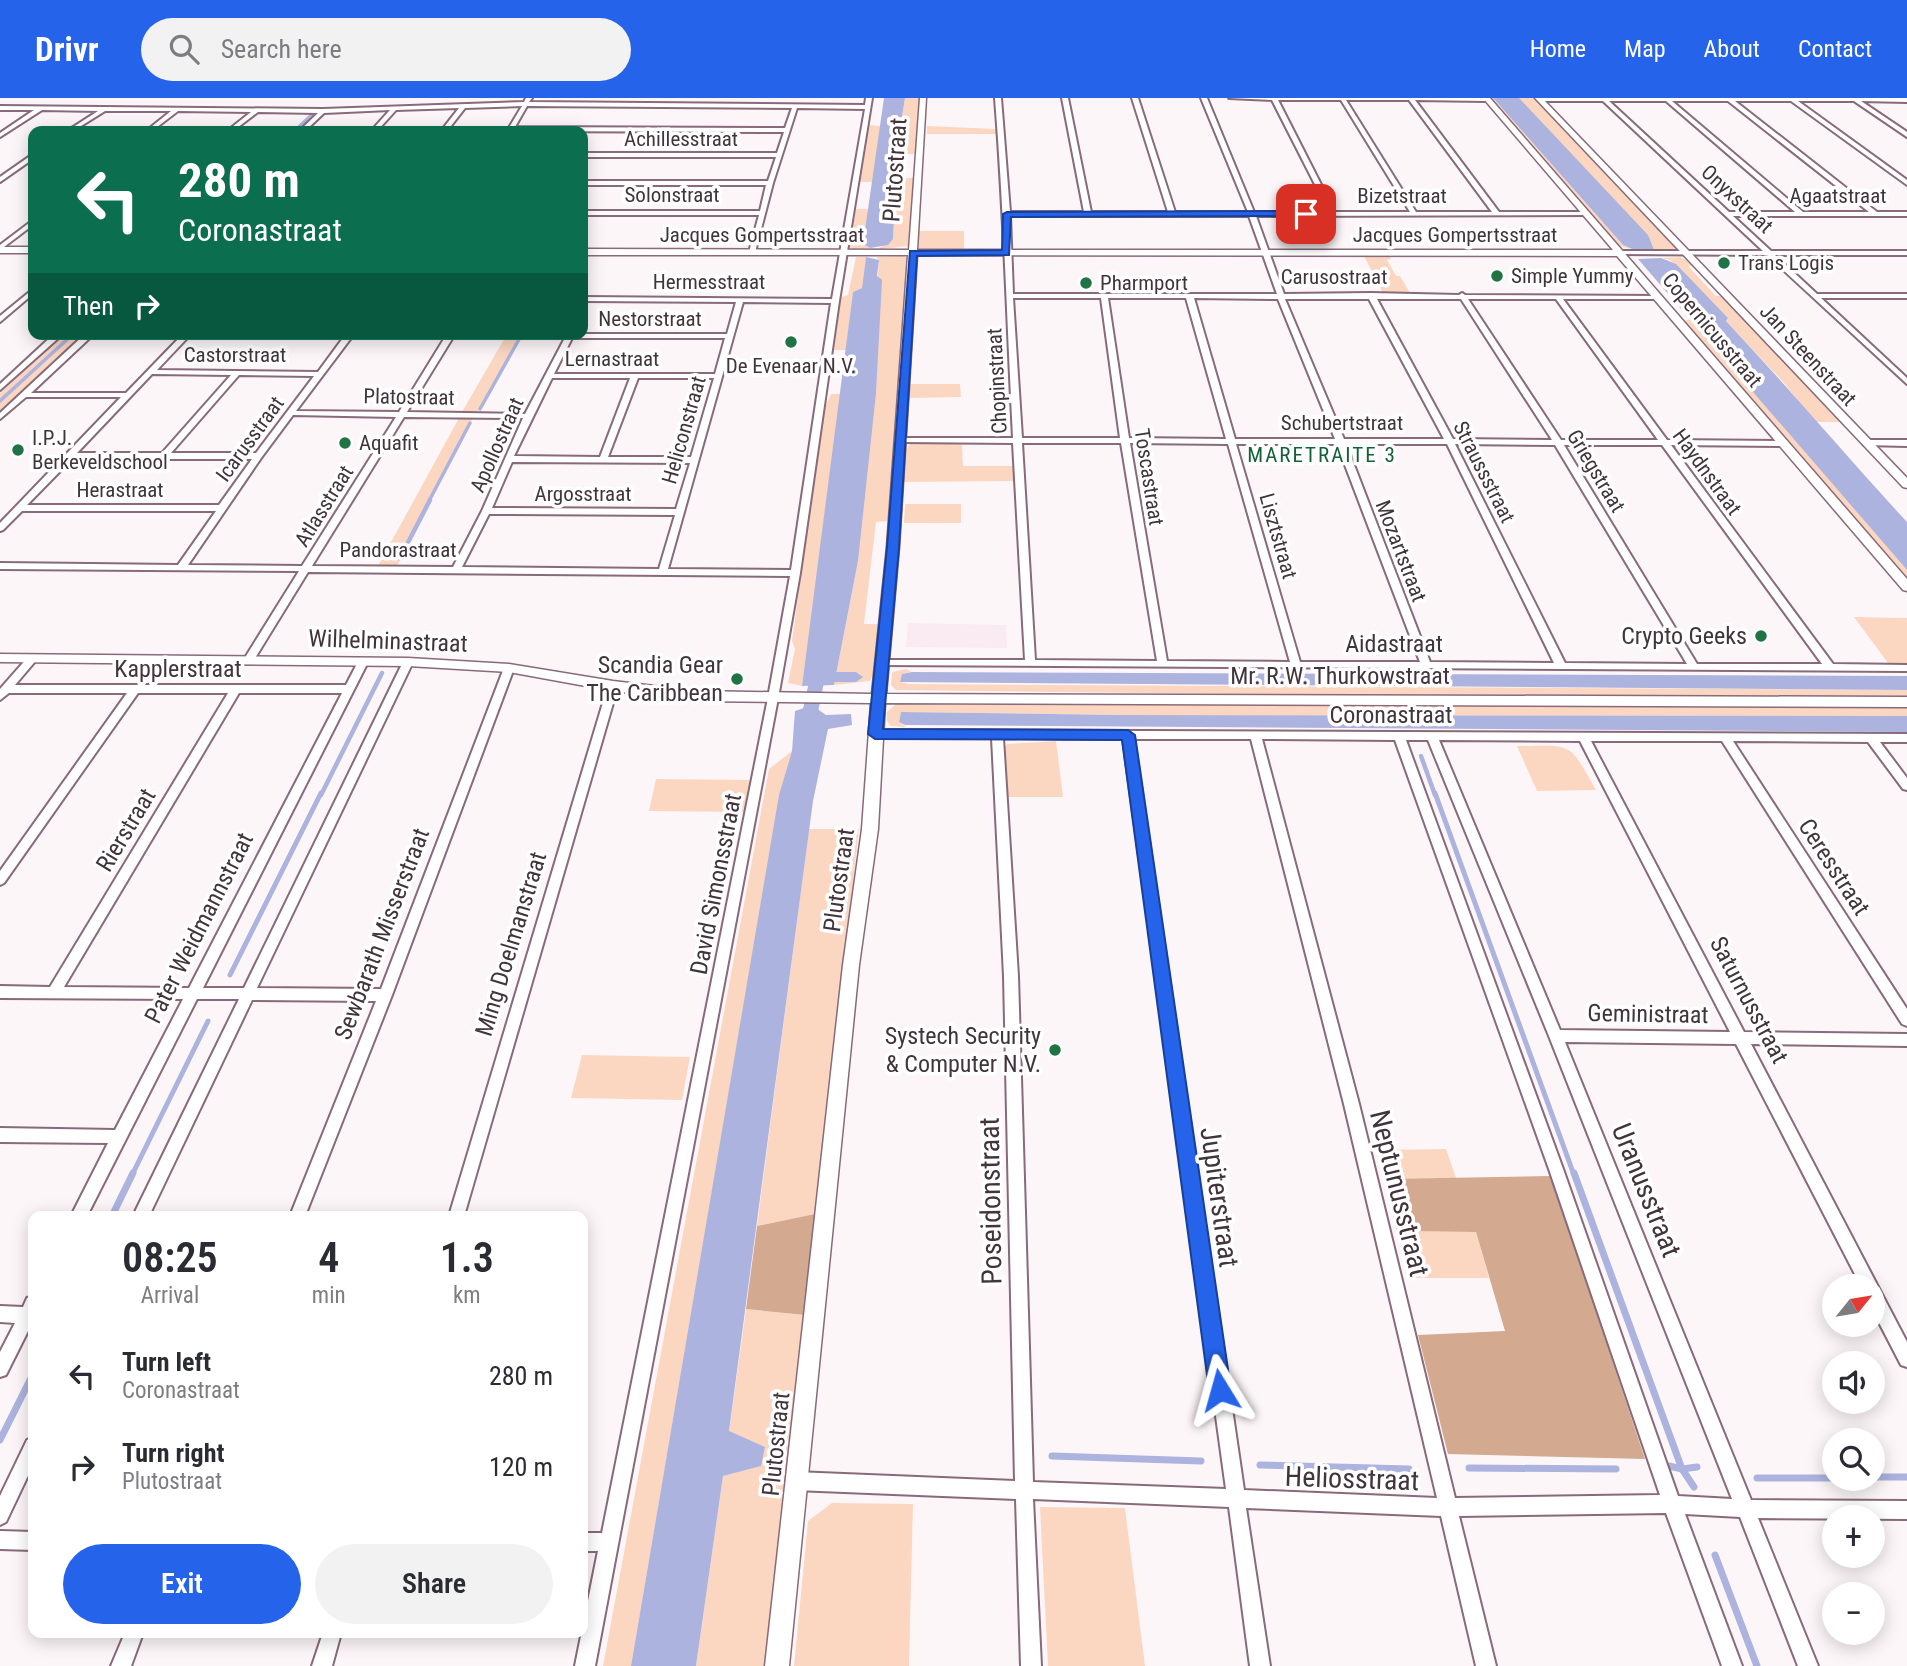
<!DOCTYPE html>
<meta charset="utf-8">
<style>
body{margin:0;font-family:"Roboto Condensed",sans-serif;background:#f2f2f3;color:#2b2b33;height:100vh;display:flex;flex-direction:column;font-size:26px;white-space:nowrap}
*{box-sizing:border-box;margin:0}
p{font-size:23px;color:#7c7c81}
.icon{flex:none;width:38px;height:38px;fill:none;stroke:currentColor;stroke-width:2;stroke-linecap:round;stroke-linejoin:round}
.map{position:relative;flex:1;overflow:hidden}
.sheet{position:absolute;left:28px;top:1113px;width:560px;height:427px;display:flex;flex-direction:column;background:#fff;border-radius:14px;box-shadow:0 4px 18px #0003}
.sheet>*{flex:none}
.top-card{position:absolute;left:28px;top:28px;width:560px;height:214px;border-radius:14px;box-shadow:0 4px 18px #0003;background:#0b6e4f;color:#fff;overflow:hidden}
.needle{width:46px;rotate:60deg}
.fabs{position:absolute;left:1822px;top:1176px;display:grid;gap:14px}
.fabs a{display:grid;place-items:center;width:63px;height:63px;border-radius:50%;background:#fff;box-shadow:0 4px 18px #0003;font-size:35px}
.pin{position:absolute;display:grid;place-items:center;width:60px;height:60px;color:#fff;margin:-30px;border-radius:14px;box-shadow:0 4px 10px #0006}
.me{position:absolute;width:77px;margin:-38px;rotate:352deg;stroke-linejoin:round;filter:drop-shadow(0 0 5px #0008)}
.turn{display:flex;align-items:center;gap:24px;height:147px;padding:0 35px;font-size:32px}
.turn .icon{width:91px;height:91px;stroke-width:2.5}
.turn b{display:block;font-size:49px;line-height:60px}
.then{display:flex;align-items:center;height:66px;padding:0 35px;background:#0003;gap:14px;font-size:26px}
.eta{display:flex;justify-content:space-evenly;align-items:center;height:119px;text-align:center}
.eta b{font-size:42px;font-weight:600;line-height:49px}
.button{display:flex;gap:14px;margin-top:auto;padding:14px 35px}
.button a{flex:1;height:80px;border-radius:42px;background:#2563eb;color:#fff;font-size:28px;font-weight:600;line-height:80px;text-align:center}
.button a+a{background:#f2f2f3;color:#2b2b33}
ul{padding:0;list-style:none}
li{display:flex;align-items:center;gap:21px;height:91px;padding:0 35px}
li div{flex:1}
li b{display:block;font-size:26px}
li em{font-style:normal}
header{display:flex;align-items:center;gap:42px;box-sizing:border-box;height:98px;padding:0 35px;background:#2563eb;color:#fff}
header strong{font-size:33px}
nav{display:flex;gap:38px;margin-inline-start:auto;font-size:24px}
.search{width:490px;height:63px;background:#f2f2f3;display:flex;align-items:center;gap:18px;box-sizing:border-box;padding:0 24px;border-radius:38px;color:#7c7c81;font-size:26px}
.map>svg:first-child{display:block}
.built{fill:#faeaf2}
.green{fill:#fbd7c2}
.forest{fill:#d3a98f}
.water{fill:#acb3de}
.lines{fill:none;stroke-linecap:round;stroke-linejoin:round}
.stream-far4{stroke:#acb3de;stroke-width:2.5}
.stream-far3{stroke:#acb3de;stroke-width:3.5}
.stream-far2{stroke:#acb3de;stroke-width:4.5}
.stream-far1{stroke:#acb3de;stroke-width:5}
.stream{stroke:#acb3de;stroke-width:7}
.canal{fill:#acb3de;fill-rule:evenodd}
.minor-casing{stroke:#886a7a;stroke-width:4}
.tertiary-casing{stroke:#886a7a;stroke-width:3}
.minor{fill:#fff;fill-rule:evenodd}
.tertiary{fill:#fff;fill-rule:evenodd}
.route{fill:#2563eb;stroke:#184099;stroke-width:2}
.poi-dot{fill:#207345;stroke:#fff;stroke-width:2.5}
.labels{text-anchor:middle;stroke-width:7;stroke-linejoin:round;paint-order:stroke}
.far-street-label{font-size:21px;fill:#42343b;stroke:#fff}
.far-poi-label{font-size:21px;fill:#42343b;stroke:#fff;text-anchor:start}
.far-neighbourhood-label{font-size:21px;letter-spacing:2px;fill:#136137;stroke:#fff}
.street-label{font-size:24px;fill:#42343b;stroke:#fff}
.poi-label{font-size:24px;fill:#42343b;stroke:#fff;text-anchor:end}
.near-street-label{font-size:28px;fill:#42343b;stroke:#fff}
</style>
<header>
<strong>Drivr</strong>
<div class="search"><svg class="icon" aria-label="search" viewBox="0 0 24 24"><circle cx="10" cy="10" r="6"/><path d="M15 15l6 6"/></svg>Search here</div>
<nav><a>Home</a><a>Map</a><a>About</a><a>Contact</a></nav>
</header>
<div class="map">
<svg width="1907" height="1568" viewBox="0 0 1907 1568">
<rect width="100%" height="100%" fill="#fdf6f9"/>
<path class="built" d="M908 525 1006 527 1007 550 906 549Z"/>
<g class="green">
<path d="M905 0H921L916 56H900L904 33 900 32Z"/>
<path d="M1489 0H1493L1623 147 1635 152 1619 148Z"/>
<path d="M1518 0H1535L1675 148V151L1654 152 1649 142Z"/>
<path d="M868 27 881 28 873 84H859Z"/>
<path d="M927 28 996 31 997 36H927Z"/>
<path d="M896 80H913L908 148 881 151 879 150 893 141Z"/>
<path d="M856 111H869L863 146 870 150 852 151 849 148Z"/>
<path d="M918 133H964V153L919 152Z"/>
<path d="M1363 156H1388L1391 161 1387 162 1396 178H1400L1410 195H1383Z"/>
<path d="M902 158 907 160 888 423 876 424 864 526H879L874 574 870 583 834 587 858 463 879 162 876 159Z"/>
<path d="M856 159H866L862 190 853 194 846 252H834L841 199 848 197Z"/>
<path d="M1680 159 1695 167 1688 168 1716 198H1724L1843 324H1815L1784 285 1726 223 1728 220 1670 162 1661 160Z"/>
<path d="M1691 221 1907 472V481L1684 223Z"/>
<path d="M64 236H84L0 315V295Z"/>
<path d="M507 236H522L477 314H462Z"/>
<path d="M910 286H960L961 299 910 300Z"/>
<path d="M831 296H841L802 588 788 585 795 551 792 543 823 313Z"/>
<path d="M459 320H473L397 468H378Z"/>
<path d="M910 346H962L963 368H1014L1015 383 904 384 906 351Z"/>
<path d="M905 406H961V425H904Z"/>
<path d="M1854 519 1907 520V566L1888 565Z"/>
<path d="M906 571 912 574 902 576 900 584 909 586 1907 592V599L1307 597 896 592 891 587 892 574Z"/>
<path d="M896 606 1907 610V618L1121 617 901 614 899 624 906 629 891 628 887 623V614Z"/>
<path d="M1056 643 1063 699H1007L1003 652 1007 646Z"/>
<path d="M1517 648C1573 648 1568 642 1596 692L1537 693Z"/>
<path d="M792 653 780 695 631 1568H603L769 671Z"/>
<path d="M656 681 750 682 745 714 649 713Z"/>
<path d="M809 731H859L815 1116 757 1128Z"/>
<path d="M582 957 690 959 682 1002 571 1000Z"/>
<path d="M1446 1051 1456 1080 1385 1081 1377 1052Z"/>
<path d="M1397 1133 1476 1134 1489 1180H1408Z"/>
<path d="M746 1211 805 1217 766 1568H696L723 1378 760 1368 765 1349 729 1334Z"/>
<path d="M832 1405 913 1406 909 1568H794L808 1423Z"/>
<path d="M1040 1409 1125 1410 1145 1568H1048Z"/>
</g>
<g class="forest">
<path d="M1551 1078 1645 1361 1448 1356 1418 1237 1505 1233 1476 1134 1397 1133 1385 1081Z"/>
<path d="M815 1116 805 1217 746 1211 757 1128Z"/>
</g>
<g class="water">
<path d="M884 0H905L900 31 904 33 896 80 893 141 888 147 870 150 863 146Z"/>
<path d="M1493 0H1519L1648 137 1654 152H1635L1623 147Z"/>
<path d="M866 159 879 162 877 178 882 182 876 295 858 463 834 587 802 588 853 194 862 190Z"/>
<path d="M1661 160 1676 166 1728 220 1726 223C1788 289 1846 358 1907 424V472L1638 161Z"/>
<path d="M912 574 1907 578V592L900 584 902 576Z"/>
<path d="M804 610H816L826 617 851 616 852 627 828 631 813 703 729 1333 765 1349 761 1368 723 1378 696 1568H631L779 697 792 653 795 613Z"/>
<path d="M901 614 1121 617 1907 618V634L905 627 899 624Z"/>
</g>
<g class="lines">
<path class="stream-far4" d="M294 33 312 16"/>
<g class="stream-far3">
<path d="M0 303 73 236"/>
<path d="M480 311 522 236"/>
<path d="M429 403 470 325"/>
</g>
<g class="stream-far2">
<path d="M400 460 430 402"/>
<path d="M1421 658 1435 697"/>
<path d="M321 697 382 575"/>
</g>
<g class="stream-far1">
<path d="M1435 695 1574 1077"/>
<path d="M230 877 321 695"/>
<path d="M132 1077 208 923"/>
</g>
<g class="stream">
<path d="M1574 1075 1682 1371 1694 1389"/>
<path d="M112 1118 133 1075"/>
<path d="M0 1342 33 1276"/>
<path d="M1052 1358 1201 1363"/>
<path d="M1260 1367 1409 1371"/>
<path d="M1669 1368 1682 1371 1697 1369"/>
<path d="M1469 1370 1616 1371"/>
<path d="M1872 1379H1907"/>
<path d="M1757 1380H1834"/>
<path d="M1715 1457 1757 1568"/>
</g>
<path class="canal" d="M820 560 827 565 826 574H856L863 579 856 584H824L814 634 806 639 798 634 813 565Z"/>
<defs>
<g id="minor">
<path d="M526 0H532L529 4 865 7 866 0H872L839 203 800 475 778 600 595 1568H575L598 1453H583V1435H602L768 600 790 478 308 474 252 565 248 566 243 563 299 473 0 471V465L178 467 216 413H22L3 432 0 433V425L121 299H26L0 321V315L85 236H94L31 295H126L183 236H191L157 272 318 274 346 236H354L296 313 399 314 447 236H455L407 314 525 316 567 236H727L736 204 583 203V199L832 201 865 11 797 10 773 85 755 154 752 156 749 154 759 117H583V113H760L766 87H583V83H768L776 59H583V55H777L784 34 507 33 522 8 465 10 447 33H441L459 10 396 12 377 33H371L390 12 324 15 305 33H299L318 15 258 14 233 33H227L251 14 178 13 152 33H146L171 13H105L73 33H67L98 13 42 12 0 39V35L34 12H0V8L323 11 524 4ZM527 8 792 10 785 30 515 29ZM743 204 831 205 791 472 668 471ZM572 240H725L715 276H554ZM152 276 231 277 162 355H77ZM239 277 314 278 256 355H171ZM552 280H630L600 359 514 358ZM638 280H714L691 359H608ZM293 317 396 319 302 468 188 467 261 360ZM404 319 523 320 482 413 453 469 312 468ZM72 361H252L219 407H27ZM512 364 690 365 676 411 492 410ZM489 416 675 417 659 471 462 469Z"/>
<path d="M995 0H1001L1010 114H1084L1062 0H1068L1091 114H1168L1132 0H1138L1175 114H1248L1201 0H1207L1254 114H1329L1272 2 1229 0H1488L1486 3 1415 2 1499 114H1586L1588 117 1256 118 1284 196 1371 195 1459 197 1462 195 1465 197 1660 198V200L1658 201H1563L1667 342 1786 343V347L1783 348 1671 347 1833 566 1907 567V573L877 567V563L881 562H1025L1013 345 901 344 897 342 901 340H1013C1007 226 1004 113 995 0ZM1278 2H1341L1410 114H1335ZM1346 2H1409L1492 114H1416ZM1010 118H1249L1277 196H1013ZM1013 200H1101L1120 340H1022ZM1108 200H1186L1226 341 1129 340ZM1194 200 1278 201 1335 341H1235ZM1285 201H1369L1444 341H1344ZM1377 201H1461L1552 342 1453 341ZM1468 201H1556L1658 342H1561ZM1022 345H1121L1157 563 1035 562ZM1130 345 1228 346 1290 564 1167 563ZM1236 346H1337L1420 564H1300ZM1346 346H1447L1554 565 1430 564ZM1455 346 1555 347 1687 566 1565 565ZM1564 347H1662L1822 566H1697Z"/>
<path d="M1537 0H1907V4L1861 3 1907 34V39L1854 3H1798L1907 82V87L1791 3H1735L1877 114H1907V118H1733L1771 153H1907V157H1775L1817 196H1907V200H1821L1907 280V286L1767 157 1619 156 1618 155 1621 153H1763L1603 3H1539ZM1609 3H1666L1795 114H1729ZM1672 3H1728L1869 114H1803Z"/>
<path d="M33 56V61L0 84V79Z"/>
<path d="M33 122V127L0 152V147Z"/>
<path d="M33 191V196L0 224V218Z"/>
<path d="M54 236H63L0 292V286Z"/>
<path d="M1867 342H1907V348L1864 347 1863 345Z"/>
<path d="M33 557 38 560 15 587H346L359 562H367L368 564 203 890H244L403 564 408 561 413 564 257 890 381 891 504 570 509 567 514 570 392 897 305 1118H290L376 903 252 902 149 1118H133L239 901H197L87 1118H71L108 1045 0 1044V1030L115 1032 183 901 0 900V888L50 889 228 595H138L4 785 0 787V773L127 595H9L0 602V591L29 558ZM239 595H342L189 890 64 889Z"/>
<path d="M613 584 618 588 464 1118H449L608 588Z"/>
<path d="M875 632 1907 636V644H1880L1907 680V692L1903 691 1868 644 1733 643 1907 911V928L1902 926 1722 643H1591L1744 934 1907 936V948L1751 946 1907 1244V1269L1901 1267 1872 1211V1188H1861L1736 946 1565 944 1751 1402 1907 1403V1421L1758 1420 1818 1568H1798L1740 1419 1685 1416 1742 1568H1722L1666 1415 1459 1418 1496 1568H1476L1441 1418 1246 1410 1270 1568H1250L1229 1409 1033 1401 1041 1568H1021L1016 1401 795 1392 789 1389 786 1383 789 1377 795 1374 1015 1383 1004 878 992 640H875L870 636ZM1003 640 1123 641 1226 1391 1033 1384 1018 878ZM1134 641H1251L1344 1006 1437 1400 1244 1392ZM1262 641 1395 642 1549 1071 1660 1397 1455 1400 1359 1006ZM1406 642H1428L1549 938 1732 1401 1678 1398 1563 1071ZM1439 642 1580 643 1730 934 1560 932Z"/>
<path d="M33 1198V1223L6 1277 0 1279V1254L15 1225 0 1224V1208L23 1209 27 1200Z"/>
<path d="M33 1339V1367L6 1424 0 1427V1398L27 1342Z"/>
<path d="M0 1433 33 1434V1452L0 1451Z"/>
<path d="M125 1535H143L131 1568H111Z"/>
<path d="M323 1535H341L332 1568H312Z"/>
</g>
<g id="tertiary">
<path d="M920 0H926L917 152H1613L1483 0H1490L1907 481V493L1903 492 1617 158 917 157 899 449 886 596 1907 599V609L885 605 878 731 859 867 789 1568H765L843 867 862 731 871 605 697 603 613 593 509 574 408 568 0 564V556L408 560 509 566 613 583 697 593 872 596 887 449 908 157H583V151L909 152Z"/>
<path d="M1535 0H1542L1907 380V390L1903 389Z"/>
<rect x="0" y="149" width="33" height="6"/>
</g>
</defs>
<use href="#minor" class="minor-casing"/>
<use href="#tertiary" class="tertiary-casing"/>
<use href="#minor" class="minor"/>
<use href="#tertiary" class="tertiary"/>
</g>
<path class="route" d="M1306 113 1309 118 1011 119 1009 157 917 158 899 449 883 631 1128 632 1135 637 1231 1292 1228 1300 1220 1303 1213 1300 1209 1292 1122 642 875 641 868 636 887 449 910 153 1002 152 1003 116 1007 114Z"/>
<g class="poi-dot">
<circle cx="1724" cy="165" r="7"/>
<circle cx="1497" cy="178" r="7"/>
<circle cx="1086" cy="185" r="7"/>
<circle cx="791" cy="244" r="7"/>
<circle cx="345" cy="345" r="7"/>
<circle cx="18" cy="352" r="7"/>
<circle cx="1761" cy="538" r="7"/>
<circle cx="737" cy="581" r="7"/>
<circle cx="1055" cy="952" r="7"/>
</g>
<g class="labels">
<g class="far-street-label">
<text x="681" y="48">Achillesstraat</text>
<text x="672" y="104">Solonstraat</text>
<text x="1402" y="105">Bizetstraat</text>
<text x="1838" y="105">Agaatstraat</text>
<text transform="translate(1737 101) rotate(43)" y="7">Onyxstraat</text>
<text x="762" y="144">Jacques Gompertsstraat</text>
<text x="1455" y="144">Jacques Gompertsstraat</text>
<text x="1334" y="186">Carusostraat</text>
<text x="709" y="191">Hermesstraat</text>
<text x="650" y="228">Nestorstraat</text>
<text transform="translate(1712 232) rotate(50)" y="7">Copernicusstraat</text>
<text x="235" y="264">Castorstraat</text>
<text transform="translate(1808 257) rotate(47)" y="7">Jan Steenstraat</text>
<text x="612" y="268">Lernastraat</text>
<text transform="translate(997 283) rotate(-93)" y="7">Chopinstraat</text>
<text transform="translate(409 299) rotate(1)" y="7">Platostraat</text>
<text x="1342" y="332">Schubertstraat</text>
<text transform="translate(684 332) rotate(-74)" y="7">Heliconstraat</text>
<text transform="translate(250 341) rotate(-54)" y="7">Icarusstraat</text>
<text transform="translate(497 347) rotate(-66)" y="7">Apollostraat</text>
<text transform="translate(1596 373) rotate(59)" y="7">Griegstraat</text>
<text transform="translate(1484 374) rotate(63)" y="7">Straussstraat</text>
<text transform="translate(1707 374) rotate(54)" y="7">Haydnstraat</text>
<text transform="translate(1149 379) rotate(81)" y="7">Toscastraat</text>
<text x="120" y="399">Herastraat</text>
<text x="583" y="403">Argosstraat</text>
<text transform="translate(324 408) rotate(-58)" y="7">Atlasstraat</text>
<text transform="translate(1278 438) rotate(74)" y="7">Lisztstraat</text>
<text x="398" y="459">Pandorastraat</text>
<text transform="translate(1401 453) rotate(69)" y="7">Mozartstraat</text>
</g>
<g class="far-poi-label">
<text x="1738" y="172">Trans Logis</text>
<text x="1511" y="185">Simple Yummy</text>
<text x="1100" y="192">Pharmport</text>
<text x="791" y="275" text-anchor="middle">De Evenaar N.V.</text>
<text x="32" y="347">I.P.J.<tspan x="32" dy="24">Berkeveldschool</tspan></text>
<text x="359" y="352">Aquafit</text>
</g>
<g class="far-neighbourhood-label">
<text x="1322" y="364">MARETRAITE 3</text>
</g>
<g class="street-label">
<text transform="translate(895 72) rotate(-86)" y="8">Plutostraat</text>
<text transform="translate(388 543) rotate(2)" y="8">Wilhelminastraat</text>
<text x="1394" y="554">Aidastraat</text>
<text x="178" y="579">Kapplerstraat</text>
<text x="1340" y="586">Mr. R.W. Thurkowstraat</text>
<text x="1391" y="625">Coronastraat</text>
<text transform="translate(126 732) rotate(-59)" y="8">Rierstraat</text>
<text transform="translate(1834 769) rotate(57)" y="8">Ceresstraat</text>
<text transform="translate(839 782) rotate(-82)" y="8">Plutostraat</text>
<text transform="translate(716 786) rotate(-79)" y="8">David Simonsstraat</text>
<text transform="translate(199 830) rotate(-63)" y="8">Pater Weidmannstraat</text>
<text transform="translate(382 836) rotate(-69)" y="8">Sewbarath Misserstraat</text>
<text transform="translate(511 846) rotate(-73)" y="8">Ming Doelmanstraat</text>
<text transform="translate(1749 902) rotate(62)" y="8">Saturnusstraat</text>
<text transform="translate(1648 916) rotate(1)" y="8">Geministraat</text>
<text transform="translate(776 1346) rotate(-84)" y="8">Plutostraat</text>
</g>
<g class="poi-label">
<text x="1747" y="546">Crypto Geeks</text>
<text x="723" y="575">Scandia Gear<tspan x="723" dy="28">The Caribbean</tspan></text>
<text x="1041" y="946">Systech Security<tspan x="1041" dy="28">&amp; Computer N.V.</tspan></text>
</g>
<g class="near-street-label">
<text transform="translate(1647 1092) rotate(68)" y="10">Uranusstraat</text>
<text transform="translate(1400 1095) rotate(76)" y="10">Neptunusstraat</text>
<text transform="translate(1220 1099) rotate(82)" y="10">Jupiterstraat</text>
<text transform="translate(990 1103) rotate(-91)" y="10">Poseidonstraat</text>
<text transform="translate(1352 1380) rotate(2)" y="10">Heliosstraat</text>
</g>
</g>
</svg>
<div class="fabs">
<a><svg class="needle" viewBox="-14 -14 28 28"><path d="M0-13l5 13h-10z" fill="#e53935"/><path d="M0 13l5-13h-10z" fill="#7c7c81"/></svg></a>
<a><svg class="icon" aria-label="sound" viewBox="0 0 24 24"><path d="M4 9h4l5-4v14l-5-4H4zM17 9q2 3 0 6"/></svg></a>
<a><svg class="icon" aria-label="search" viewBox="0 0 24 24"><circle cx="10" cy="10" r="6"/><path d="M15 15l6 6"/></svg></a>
<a>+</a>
<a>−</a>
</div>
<div class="pin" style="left:1306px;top:116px;background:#d93025"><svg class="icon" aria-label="arrive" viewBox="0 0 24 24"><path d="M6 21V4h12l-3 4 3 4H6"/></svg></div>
<svg class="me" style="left:1220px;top:1292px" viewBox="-20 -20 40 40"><path d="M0-17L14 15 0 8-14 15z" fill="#2563eb" stroke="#fff" stroke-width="4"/></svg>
<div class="top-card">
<div class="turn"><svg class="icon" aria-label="left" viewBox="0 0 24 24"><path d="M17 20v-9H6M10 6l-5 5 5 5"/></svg><div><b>280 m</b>Coronastraat</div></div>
<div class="then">Then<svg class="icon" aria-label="right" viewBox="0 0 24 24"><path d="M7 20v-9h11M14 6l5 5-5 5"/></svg></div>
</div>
<section class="sheet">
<div class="eta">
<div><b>08:25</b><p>Arrival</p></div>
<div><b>4</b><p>min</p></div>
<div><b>1.3</b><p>km</p></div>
</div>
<ul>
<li><svg class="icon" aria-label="left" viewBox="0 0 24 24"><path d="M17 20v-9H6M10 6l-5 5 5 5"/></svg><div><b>Turn left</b><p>Coronastraat</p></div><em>280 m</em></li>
<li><svg class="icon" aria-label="right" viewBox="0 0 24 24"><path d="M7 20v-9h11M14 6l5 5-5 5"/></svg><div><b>Turn right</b><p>Plutostraat</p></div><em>120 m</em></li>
</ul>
<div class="button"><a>Exit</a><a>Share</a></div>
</section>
</div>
